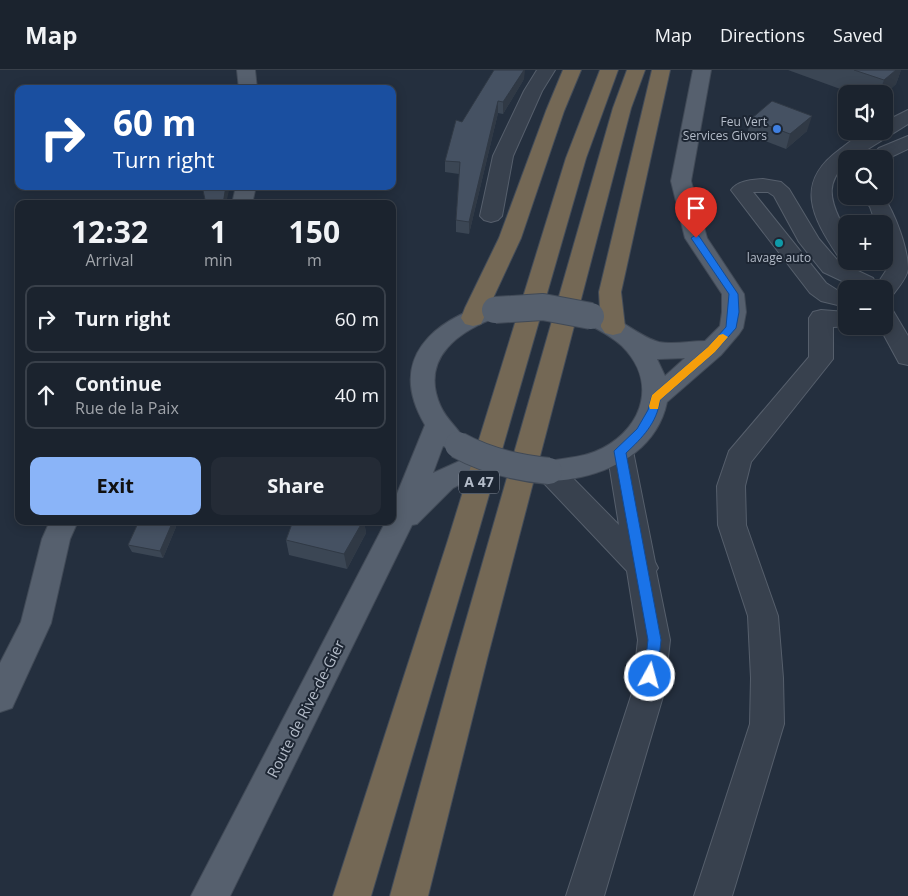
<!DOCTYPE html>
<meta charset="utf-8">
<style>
body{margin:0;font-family:"Open Sans",sans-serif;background:#242b36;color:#f1f3f6;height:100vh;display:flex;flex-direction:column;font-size:19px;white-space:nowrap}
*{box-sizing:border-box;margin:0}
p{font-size:16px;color:#a0a4aa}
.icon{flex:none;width:28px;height:28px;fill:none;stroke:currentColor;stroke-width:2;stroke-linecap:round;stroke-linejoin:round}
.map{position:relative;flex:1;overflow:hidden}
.details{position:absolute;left:15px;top:130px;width:381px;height:325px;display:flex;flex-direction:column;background:#1b232e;border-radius:10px;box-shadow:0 2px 12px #0003,0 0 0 1px #39404a}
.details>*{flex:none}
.top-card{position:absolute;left:15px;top:15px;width:381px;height:105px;border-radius:10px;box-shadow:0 2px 12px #0003,0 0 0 1px #39404a;background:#1a4fa0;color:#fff;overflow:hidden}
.fabs{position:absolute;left:838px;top:15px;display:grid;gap:10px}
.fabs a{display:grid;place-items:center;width:55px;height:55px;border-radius:10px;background:#1b232e;box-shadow:0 2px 12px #0003,0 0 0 1px #39404a;font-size:25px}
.pin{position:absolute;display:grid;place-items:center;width:42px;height:42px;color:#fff;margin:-51px -21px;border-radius:50% 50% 50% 0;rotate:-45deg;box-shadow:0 0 5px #0007}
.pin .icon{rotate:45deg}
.me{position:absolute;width:55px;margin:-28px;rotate:7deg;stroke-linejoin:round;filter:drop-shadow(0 0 4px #0008)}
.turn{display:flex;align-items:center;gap:18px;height:105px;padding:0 15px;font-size:22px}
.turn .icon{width:65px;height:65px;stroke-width:2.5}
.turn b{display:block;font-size:35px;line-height:42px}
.eta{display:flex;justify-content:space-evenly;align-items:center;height:85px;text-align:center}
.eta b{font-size:30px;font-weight:700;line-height:35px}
.button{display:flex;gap:10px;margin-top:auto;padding:10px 15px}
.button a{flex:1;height:58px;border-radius:10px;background:#8ab4f8;color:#111;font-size:20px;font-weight:700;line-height:58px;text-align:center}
.button a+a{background:#242b36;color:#f1f3f6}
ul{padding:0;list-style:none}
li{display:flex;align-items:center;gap:15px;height:68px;margin:0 10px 8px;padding:0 5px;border:2px solid #39404a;border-radius:10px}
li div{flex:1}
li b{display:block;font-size:19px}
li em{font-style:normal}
header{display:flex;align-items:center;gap:30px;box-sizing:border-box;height:70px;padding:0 25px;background:#1b232e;border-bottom:1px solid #39404a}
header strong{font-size:24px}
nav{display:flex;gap:28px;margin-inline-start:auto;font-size:18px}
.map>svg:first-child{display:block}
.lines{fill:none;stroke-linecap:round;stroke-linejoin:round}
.minor-casing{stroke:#565f6c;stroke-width:2}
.major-casing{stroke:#414a57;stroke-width:2}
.highway-casing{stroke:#434c59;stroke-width:2}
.minor{fill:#38414e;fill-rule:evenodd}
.major{fill:#56606e;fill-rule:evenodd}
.highway{fill:#746855;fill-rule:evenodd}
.major-bridge-casing{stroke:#414a57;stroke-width:28;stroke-linecap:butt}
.major-bridge{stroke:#56606e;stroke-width:26}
.wall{fill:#3b4654}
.shaded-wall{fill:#303945}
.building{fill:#455162;stroke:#303945}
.route{fill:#1a73e8;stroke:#114b97}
.slow{fill:#f59e0b}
.shop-dot{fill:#3f7fe0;stroke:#1d2633;stroke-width:2}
.culture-dot{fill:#0f9aa8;stroke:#1d2633;stroke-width:2}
.labels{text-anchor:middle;stroke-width:4;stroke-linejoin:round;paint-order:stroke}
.far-poi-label{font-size:12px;fill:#b4bcc9;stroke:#1d2633;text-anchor:end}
.shield{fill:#1d2633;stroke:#878f9c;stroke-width:1}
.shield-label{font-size:14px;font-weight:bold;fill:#b4bcc9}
.street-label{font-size:15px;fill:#b4bcc9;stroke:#1d2633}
</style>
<header>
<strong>Map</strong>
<nav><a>Map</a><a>Directions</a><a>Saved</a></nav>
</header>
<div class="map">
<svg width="908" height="826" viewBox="0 0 908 826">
<rect width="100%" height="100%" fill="#242f3e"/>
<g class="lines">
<defs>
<g id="minor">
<path d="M537 0H555L542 21 513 86 502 146 498 150 491 152 484 150 480 146 493 86 524 21Z"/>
<path d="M908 40V54L852 89H846V93C827 112 829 127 840 150 842 154 845 159 846 164 847 172 846 180 846 188L838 186C812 147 794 113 839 80 856 67 862 61 884 61V52Z"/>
<path d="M908 66V79L893 86 885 93 884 89H868L879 78Z"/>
<path d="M763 109 781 112 789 119 819 169 839 192 873 208 876 213 873 218H857L823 202 799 172 774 126 768 122H753L826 213 837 220 846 223V237L821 231 810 223 731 120C738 110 752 110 763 109Z"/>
<path d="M862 126H883C895 143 908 178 908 199 907 208 897 219 892 226L884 228V219H874L891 193 884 174V154H876L870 137Z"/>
<path d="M884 237 892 239 908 266V295L899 293 879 256H884Z"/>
<path d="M821 240 846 242V256H852L833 257V289L751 392 745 416 746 455 778 546 783 608 784 654 732 826H694L750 654 751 608 748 546 718 455 717 416 729 381 809 287V248L813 242Z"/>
<path d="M620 371 629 374 633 381 655 492 658 498 656 501 670 570 664 623 604 826H566L632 623 638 570 627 501 539 408 535 401 539 394 549 391 559 394 619 455 607 381 611 374Z"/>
</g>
<g id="major">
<path d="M237 0H255L257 19H239Z"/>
<path d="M693 0H711L691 111 707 168 744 224 746 242 743 258 739 264 721 285 667 332C658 375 621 398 581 407 567 410 553 413 539 408L535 401 539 394C560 387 583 389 603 378 644 356 657 311 622 276 611 266 596 258 583 252L579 246 583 240C606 234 635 266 659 272 673 275 691 271 705 271L720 256 722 242V224L685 168 671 111ZM685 288 665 306 657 289H659Z"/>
<path d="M236 116H256L252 134H232Z"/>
<path d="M495 232 503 235 507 240 503 245C461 259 418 287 441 337 447 350 458 358 464 369L460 376 451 379 443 376 433 403 484 380 494 383 497 390 494 397 453 418 417 454 412 455 230 826H191L386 451H392V436L425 355C386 289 433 249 495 232Z"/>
<path d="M50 451H78L70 469 51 553 12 638 0 642V593L21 552 42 469Z"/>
</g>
<g id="highway">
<path d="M563 0H581L564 41 521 168 481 254 473 256 465 254 461 248 465 238 499 168 546 41Z"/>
<path d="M600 0H618L586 88 476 470 371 826H333L448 470 566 88Z"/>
<path d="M627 0H645L631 38 487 589 428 826H390L455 589 613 38Z"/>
<path d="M652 0H670L621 222 625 257 621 263 613 265 605 263 601 257 599 222Z"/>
</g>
</defs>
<use href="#minor" class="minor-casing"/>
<use href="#major" class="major-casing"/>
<use href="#highway" class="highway-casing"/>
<use href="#minor" class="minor"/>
<use href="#major" class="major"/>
<use href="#highway" class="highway"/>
<defs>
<g id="major-bridge">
<path d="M495 240 543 237 591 246"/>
<path d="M458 375C487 391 516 398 549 401"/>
</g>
</defs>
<use href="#major-bridge" class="major-bridge-casing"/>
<use href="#major-bridge" class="major-bridge"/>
</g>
<g class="wall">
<path d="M788 0H901L896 14 884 25V24H854Z"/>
<path d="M524 9 503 44 498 43 469 164 456 162V150L459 104 445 102V91L462 52Z"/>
<path d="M751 49 807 61 786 79 747 64Z"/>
<path d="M139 451H174L176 457 163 488 132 482 128 475Z"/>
<path d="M293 451H364L366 463 347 499 289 485 286 470Z"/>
</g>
<g class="shaded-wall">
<path d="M524 0H525L524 9 503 44V32Z"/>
<path d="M896 0H901L896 14 884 25V24H879L884 10Z"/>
<path d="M498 31V43L469 164V152Z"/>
<path d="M812 46 807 61 786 79 790 64Z"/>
<path d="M226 116H230L226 134H223Z"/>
<path d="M173 451H174L176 457 163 488 160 481Z"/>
<path d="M363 451H364L366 463 347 499 344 484Z"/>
</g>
<g class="building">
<path d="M494 0H524L503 32 498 31 469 152 456 150 460 92 445 91 456 50 462 52Z"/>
<path d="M854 0H896L884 10Z"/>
<path d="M772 31 812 46 790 64 751 49Z"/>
<path d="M202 116H226L223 134H206Z"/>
<path d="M139 451H173L160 481 128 475Z"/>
<path d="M293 451H363L344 484 286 470Z"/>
</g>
<path class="route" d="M696 165 699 166 738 224 739 242 736 258 715 282 660 330C657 353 642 368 626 383L661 570 657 606 655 610 650 612 646 610 644 606 648 570 614 381 637 359 648 340 652 325 708 277 726 257 729 224 691 168Z"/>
<path class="slow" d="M723 264 728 267 715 282 660 330 658 339H650L649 336 652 325 708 277 719 265Z"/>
<circle class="shop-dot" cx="777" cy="59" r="5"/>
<circle class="culture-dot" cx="779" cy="173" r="5"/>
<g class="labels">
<g class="far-poi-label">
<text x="767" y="56">Feu Vert<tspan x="767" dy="14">Services Givors</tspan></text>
<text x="779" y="192" text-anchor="middle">lavage auto</text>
</g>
<rect class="shield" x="459" y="400.5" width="40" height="23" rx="4"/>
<g class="shield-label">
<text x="479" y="417">A 47</text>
</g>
<g class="street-label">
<text transform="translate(306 639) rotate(-63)" y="5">Route de Rive-de-Gier</text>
</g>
</g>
</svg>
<div class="fabs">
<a><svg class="icon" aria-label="sound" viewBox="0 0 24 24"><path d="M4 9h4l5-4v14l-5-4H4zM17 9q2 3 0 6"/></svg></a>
<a><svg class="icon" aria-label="search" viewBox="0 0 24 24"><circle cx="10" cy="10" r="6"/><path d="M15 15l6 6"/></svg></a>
<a>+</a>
<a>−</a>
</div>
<div class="pin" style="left:696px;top:168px;background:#d93025"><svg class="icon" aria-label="arrive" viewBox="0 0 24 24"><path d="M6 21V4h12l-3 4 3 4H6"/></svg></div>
<svg class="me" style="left:650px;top:606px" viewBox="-20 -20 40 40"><circle r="17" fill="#1a73e8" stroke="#fff" stroke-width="3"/><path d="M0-11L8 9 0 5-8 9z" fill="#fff"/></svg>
<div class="top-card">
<div class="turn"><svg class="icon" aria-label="right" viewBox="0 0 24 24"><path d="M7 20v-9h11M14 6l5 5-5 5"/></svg><div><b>60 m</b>Turn right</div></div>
</div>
<section class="details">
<div class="eta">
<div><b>12:32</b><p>Arrival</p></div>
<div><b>1</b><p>min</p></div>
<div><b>150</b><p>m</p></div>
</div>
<ul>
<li><svg class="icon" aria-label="right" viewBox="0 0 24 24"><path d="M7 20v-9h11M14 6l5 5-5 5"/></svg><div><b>Turn right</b></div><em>60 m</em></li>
<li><svg class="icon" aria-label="ahead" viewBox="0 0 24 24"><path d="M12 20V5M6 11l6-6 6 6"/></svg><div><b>Continue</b><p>Rue de la Paix</p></div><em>40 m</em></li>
</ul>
<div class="button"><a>Exit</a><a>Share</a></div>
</section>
</div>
